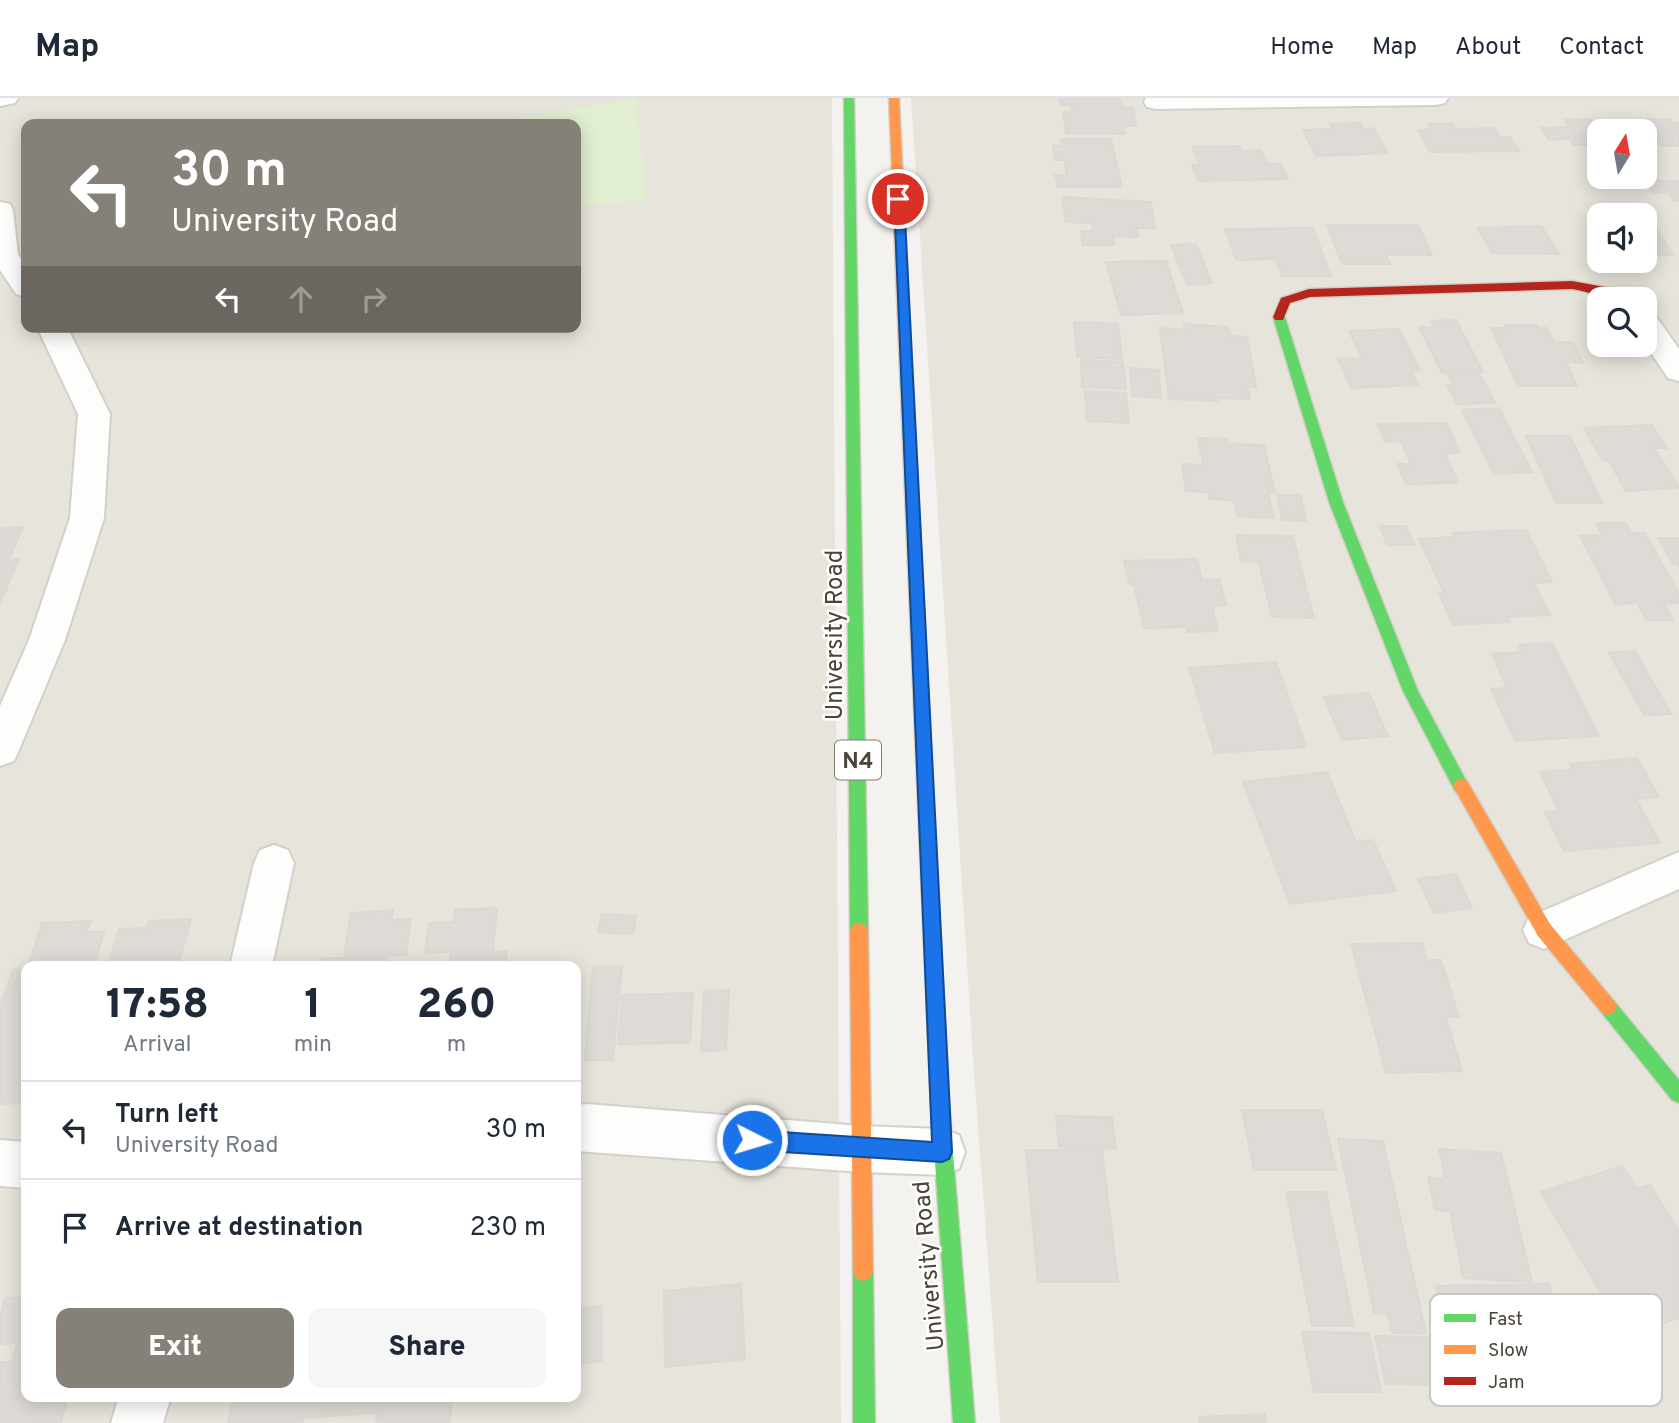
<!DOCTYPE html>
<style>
body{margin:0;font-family:Overpass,sans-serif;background:#f6f6f7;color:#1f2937;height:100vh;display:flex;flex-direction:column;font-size:26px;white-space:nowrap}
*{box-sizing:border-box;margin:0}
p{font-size:23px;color:#747a83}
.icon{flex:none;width:38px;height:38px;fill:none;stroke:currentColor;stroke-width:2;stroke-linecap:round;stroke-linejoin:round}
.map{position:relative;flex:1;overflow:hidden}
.side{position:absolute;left:21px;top:863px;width:560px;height:441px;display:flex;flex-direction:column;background:#fff;border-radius:14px;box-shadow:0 4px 18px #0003}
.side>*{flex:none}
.banner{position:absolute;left:21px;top:21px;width:560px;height:214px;border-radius:14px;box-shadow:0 4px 18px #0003;background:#868178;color:#fff;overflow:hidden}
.needle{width:46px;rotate:11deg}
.tools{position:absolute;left:1587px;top:21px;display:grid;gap:14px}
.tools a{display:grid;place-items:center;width:70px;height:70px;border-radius:14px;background:#fff;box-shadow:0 4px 18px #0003;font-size:35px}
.pin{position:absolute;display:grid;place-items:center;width:60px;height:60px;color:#fff;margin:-30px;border:4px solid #fff;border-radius:50%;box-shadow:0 2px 7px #0007}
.me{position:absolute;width:77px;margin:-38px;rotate:95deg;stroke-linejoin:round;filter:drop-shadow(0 0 5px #0008)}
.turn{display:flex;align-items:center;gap:24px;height:147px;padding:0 35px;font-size:32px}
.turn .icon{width:91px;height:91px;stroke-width:2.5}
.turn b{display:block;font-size:49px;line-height:60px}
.lanes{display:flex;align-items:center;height:66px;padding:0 35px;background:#0003;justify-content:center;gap:35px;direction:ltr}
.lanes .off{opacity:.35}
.eta{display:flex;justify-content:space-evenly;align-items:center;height:119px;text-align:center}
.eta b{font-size:42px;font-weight:800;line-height:49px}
.action{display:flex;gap:14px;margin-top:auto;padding:14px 35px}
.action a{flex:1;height:80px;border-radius:14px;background:#868178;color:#fff;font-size:28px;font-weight:800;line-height:80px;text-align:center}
.action a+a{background:#f6f6f7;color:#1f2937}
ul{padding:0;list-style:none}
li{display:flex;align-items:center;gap:21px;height:98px;padding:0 35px;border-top:2px solid #e0e1e3}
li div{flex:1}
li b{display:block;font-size:26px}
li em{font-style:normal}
header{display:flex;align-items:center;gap:42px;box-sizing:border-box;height:98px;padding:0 35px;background:#fff;border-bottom:2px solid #e0e1e3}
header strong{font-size:33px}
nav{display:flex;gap:38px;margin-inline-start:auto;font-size:24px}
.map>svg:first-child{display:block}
.residential{fill:#e7e4dc;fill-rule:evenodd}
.green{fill:#e1eecf}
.building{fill:#dedbd6;stroke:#dcd9d4;stroke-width:2}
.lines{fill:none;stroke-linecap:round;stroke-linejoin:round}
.street-casing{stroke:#d2d0cb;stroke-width:4}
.fast-casing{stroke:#d3cfc5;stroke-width:3}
.slow-casing{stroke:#d3cfc5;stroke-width:3}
.jam-casing{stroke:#d3cfc5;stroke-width:3}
.street{fill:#fdfdfc;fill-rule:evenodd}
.fast{fill:#63d668;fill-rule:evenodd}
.slow{fill:#ff974d;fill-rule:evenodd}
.jam{fill:#b3261e;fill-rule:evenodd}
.route{fill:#1a73e8;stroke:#114b97;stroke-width:2}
.labels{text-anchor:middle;stroke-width:5;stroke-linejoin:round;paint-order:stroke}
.shield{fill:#fff;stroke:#817c74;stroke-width:2}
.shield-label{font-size:23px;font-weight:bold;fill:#4b4439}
.street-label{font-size:24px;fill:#4b4439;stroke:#fff}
.key{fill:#fff;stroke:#c9c7c4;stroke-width:2}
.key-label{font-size:19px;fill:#4b4439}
</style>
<header>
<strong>Map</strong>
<nav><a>Home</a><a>Map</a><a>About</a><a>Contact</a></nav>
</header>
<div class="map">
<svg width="1679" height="1325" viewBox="0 0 1679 1325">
<rect width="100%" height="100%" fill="#f4f2ee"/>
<g class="residential">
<path d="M0 0H832L841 1325H0ZM26 26H576V229H26ZM26 868H576V1298H26Z"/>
<path d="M911 0H1679V1325H1000L974 974ZM1600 33H1645V79H1600ZM1600 117H1645V163H1600ZM1600 201H1645V247H1600Z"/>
</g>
<path class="green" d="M636 0 646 102 576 108V26H484Z"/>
<g class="building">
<path d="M1059 0H1120L1122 10H1133L1136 28H1123L1124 36 1066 35 1063 14H1072L1071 7H1060Z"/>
<path d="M1590 21 1600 34V42L1593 43 1596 47H1574L1569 41 1549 42 1541 30 1569 29 1565 22Z"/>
<path d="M1670 21 1672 25H1679V48H1661L1642 22Z"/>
<path d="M1360 25 1363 31 1373 30 1388 55 1316 58 1303 32 1332 31 1330 26Z"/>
<path d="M1429 26H1453L1456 31 1495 30 1500 39H1510L1519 53 1430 54 1418 32 1432 31Z"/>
<path d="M1061 41H1111L1122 89H1058L1055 77H1067L1064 62H1055L1053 48H1063Z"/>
<path d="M1240 48 1242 53 1261 52 1267 66H1281L1288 81 1198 83 1192 67H1199L1193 49Z"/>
<path d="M1646 83H1679V103H1674L1668 94 1653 95Z"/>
<path d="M1062 99 1151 104 1155 130H1136L1138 139 1113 138 1114 147H1083L1081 133H1093L1092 125 1066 124Z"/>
<path d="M1645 126 1654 127 1673 157H1645Z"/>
<path d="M1327 127H1418L1432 157H1386L1390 166H1342Z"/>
<path d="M1541 128 1559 156 1492 155 1478 130Z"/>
<path d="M1313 130 1331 178H1282L1276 161 1236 162 1225 131Z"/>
<path d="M1196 146 1212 185 1187 187 1171 147Z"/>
<path d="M1166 163 1183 215 1121 217 1106 164Z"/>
<path d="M1456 222 1483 274 1442 275 1419 229H1434L1431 223Z"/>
<path d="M1074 224 1118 226 1122 261 1077 259Z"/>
<path d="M1184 226 1228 229 1230 238 1247 239 1256 289 1247 288 1250 301 1216 300 1217 303 1169 301 1160 230 1184 232Z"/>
<path d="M1504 227H1537L1538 230H1547L1554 244H1573L1583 265 1566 264 1577 288H1518L1491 230H1505Z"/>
<path d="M1399 231 1420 272 1412 273 1418 287 1351 290 1338 261 1362 260 1349 233Z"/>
<path d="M1081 262 1123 264 1126 291 1082 289Z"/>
<path d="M1130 270 1159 272 1161 300 1132 298Z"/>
<path d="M1479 275 1495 305 1457 306 1447 287H1453L1448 276Z"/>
<path d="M1085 293 1126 295 1129 325 1087 323Z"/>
<path d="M1499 310 1532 374 1494 376 1462 312Z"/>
<path d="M1447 325 1460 355H1445L1458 385 1406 386 1397 366H1411L1401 343 1385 344 1378 326Z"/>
<path d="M1652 327 1667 350H1654L1679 390 1626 393 1609 363H1603L1584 330Z"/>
<path d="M1526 338H1570L1602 405H1556Z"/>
<path d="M1198 340 1227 341 1228 346 1264 347 1275 395H1268L1274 420 1237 418 1234 402 1209 401V394L1186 393 1182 366 1203 367Z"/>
<path d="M1277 397H1301L1306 423 1282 422Z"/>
<path d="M1596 425H1626L1631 435H1645L1679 496V505L1664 506 1673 522H1647L1637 505 1615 506 1580 438 1602 437Z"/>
<path d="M1380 428H1406L1414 447H1387Z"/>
<path d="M23 429 9 462 19 461 0 506V430Z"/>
<path d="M1526 432 1552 484 1534 485 1550 517 1508 519 1510 524 1453 527 1439 495H1444L1419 441 1455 439 1452 435Z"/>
<path d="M1236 437 1293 438 1314 520 1272 519 1259 464 1241 463Z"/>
<path d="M1659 440H1679V470L1677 466 1672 465Z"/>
<path d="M1197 461 1202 482 1219 481 1226 507 1212 508 1218 533 1187 534 1186 529 1144 530 1134 487H1130L1124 463Z"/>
<path d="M1552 545 1599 638 1515 643 1491 591 1507 590 1492 556 1521 554 1518 547Z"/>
<path d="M1635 553 1671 616 1644 617 1609 555Z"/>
<path d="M1276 564 1306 649 1215 655 1189 570Z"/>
<path d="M1369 595 1388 638 1342 642 1324 599Z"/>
<path d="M1637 660 1659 699 1636 701 1660 745 1564 753 1545 714 1559 713 1540 674 1573 671 1570 666Z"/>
<path d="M1327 674 1356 744 1373 742 1396 793 1290 806 1243 684Z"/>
<path d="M1456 776 1472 810 1434 815 1418 781Z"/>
<path d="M497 810 493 854 507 853 505 868H449L451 854 425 855 429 825 454 824 455 812Z"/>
<path d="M393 812 392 822 411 821 406 857 386 858 385 868H321L322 860H344L351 815Z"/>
<path d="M602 816 636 818 633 836 598 834Z"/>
<path d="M191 821 179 865 192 864 191 868H108L119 831 147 830 149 823Z"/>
<path d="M91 823 86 834H104L94 868H28L42 825Z"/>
<path d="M1422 845 1427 862H1441L1459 919H1446L1462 973 1386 975 1351 846Z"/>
<path d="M622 868 613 962H585L593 869Z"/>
<path d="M26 871V1005L0 1006V908L13 872Z"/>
<path d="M729 892 726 952 701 953 704 893Z"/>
<path d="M693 895 690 945 618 946 622 897Z"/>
<path d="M1242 1012H1322L1336 1072H1254Z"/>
<path d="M1056 1018 1112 1019 1116 1051 1059 1049Z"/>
<path d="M1338 1041 1383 1043 1426 1235H1392L1388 1216 1374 1215Z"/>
<path d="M1439 1051 1501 1055 1532 1184 1463 1180 1450 1113 1435 1112 1428 1079 1445 1081Z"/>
<path d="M1026 1052H1102L1118 1184H1038Z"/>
<path d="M1622 1068 1637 1091 1650 1087 1679 1133V1220L1626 1238 1541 1094Z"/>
<path d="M1286 1094H1326L1354 1228H1312Z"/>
<path d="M741 1186 745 1261 665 1269 664 1193Z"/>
<path d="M1549 1186 1578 1276 1470 1277 1459 1239H1449L1436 1188Z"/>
<path d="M26 1199V1298H68L61 1325H0V1264H12L17 1245 0 1246V1219L5 1200Z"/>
<path d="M602 1208V1263L576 1267V1211Z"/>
<path d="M1302 1234 1369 1235 1381 1294H1314Z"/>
<path d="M1375 1238 1442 1239 1455 1287 1386 1286Z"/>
<path d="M233 1298H452L450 1325H376L377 1315 303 1320 302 1325H228Z"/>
<path d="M1265 1316 1266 1325H1200L1199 1319Z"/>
</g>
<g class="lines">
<defs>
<g id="street">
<path d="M0 0H18L15 5 0 8Z"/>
<path d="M1146 0H1448L1445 5 1436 7 1156 11 1147 9 1144 4Z"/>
<path d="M0 104 10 106 13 112 18 156 26 169V199L16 196 0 172Z"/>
<path d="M1645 215 1655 217 1679 251V283L1668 280 1645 246Z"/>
<path d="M37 229H67L110 316 104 420 65 542 19 652 14 663 0 668V608L29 542 70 420 78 316Z"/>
<path d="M274 747 288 752 294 765 272 868H230L254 765 260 752Z"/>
<path d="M1679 754V791L1544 851 1529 845 1523 832 1529 819Z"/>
<path d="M587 1006 861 1028 942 1031 959 1037 965 1054 959 1071 942 1077 861 1074 576 1053V1007Z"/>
<path d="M0 1042 26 1044V1090L0 1088Z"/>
<path d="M119 1298H171L163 1325H111Z"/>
</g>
<g id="fast">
<path d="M844 0H854L868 833 865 839 859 841 853 839 850 833Z"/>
<path d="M1279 215 1285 219 1343 404 1418 593 1469 688 1467 693H1455L1403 593 1329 404 1273 219Z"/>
<path d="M906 267 912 271 936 753 934 758 928 760 922 758 920 753 900 271Z"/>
<path d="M1608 901 1614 903 1679 982V1005L1672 1002 1602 915 1599 909 1602 903Z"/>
<path d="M940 997 947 999 949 1006 975 1325H953L931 1006 933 999Z"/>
<path d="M863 1163 870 1166 873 1173 875 1325H853V1173L856 1166Z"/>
</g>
<g id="slow">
<path d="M889 0H899L912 271 906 275 900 271Z"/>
<path d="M1461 681 1467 683 1550 826 1614 903 1617 909 1614 915 1608 917 1602 915 1538 838 1453 688 1455 683Z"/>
<path d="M859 825 865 827 868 833 873 1173 870 1180 863 1183 856 1180 853 1173 850 833 853 827Z"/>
</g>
<g id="jam">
<path d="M1572 183 1610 190 1626 201C1609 202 1590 194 1572 191L1310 199 1290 205 1283 222H1275L1273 219 1281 200 1309 191Z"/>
<path d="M928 746 934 748 936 753 949 1006 947 1013 940 1015 933 1013 931 1006 920 753 922 748Z"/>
</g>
</defs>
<use href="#street" class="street-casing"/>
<use href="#fast" class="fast-casing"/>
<use href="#slow" class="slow-casing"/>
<use href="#jam" class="jam-casing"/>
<use href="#street" class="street"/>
<use href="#fast" class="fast"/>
<use href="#slow" class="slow"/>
<use href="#jam" class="jam"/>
</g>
<path class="route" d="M894 99 904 101 952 1054 949 1061 942 1064 752 1052 745 1049 742 1042 745 1035 752 1032 932 1044Z"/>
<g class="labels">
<rect class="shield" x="835" y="642.5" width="46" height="39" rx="5"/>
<g class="shield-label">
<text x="858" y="670">N4</text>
</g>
<g class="street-label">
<text transform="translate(834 537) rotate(-90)" y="8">University Road</text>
<text transform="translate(928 1168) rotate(-95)" y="8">University Road</text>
</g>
</g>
<rect x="1430" y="1196" width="232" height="112" rx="10" class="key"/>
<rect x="1444" y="1216" width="32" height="8" fill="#63d668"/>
<rect x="1444" y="1247" width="32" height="9" fill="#ff974d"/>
<rect x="1444" y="1279" width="32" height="8" fill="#b3261e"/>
<g class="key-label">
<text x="1488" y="1227">Fast</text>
<text x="1488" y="1258">Slow</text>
<text x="1488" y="1290">Jam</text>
</g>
</svg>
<div class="tools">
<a><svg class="needle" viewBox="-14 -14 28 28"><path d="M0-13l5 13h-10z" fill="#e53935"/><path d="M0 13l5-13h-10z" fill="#747a83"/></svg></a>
<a><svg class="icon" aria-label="sound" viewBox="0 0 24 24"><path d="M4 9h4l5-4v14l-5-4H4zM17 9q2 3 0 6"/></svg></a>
<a><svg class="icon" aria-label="search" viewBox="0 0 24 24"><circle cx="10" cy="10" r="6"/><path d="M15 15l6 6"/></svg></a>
</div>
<div class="pin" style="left:898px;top:101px;background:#d93025"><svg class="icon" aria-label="arrive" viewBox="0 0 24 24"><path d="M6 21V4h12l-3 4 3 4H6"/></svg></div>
<svg class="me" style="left:752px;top:1042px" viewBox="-20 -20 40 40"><circle r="17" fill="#1a73e8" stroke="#fff" stroke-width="3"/><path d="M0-11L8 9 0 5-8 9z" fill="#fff"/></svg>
<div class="banner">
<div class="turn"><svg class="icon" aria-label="left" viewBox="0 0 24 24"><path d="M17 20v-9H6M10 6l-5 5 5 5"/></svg><div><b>30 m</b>University Road</div></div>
<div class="lanes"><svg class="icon" aria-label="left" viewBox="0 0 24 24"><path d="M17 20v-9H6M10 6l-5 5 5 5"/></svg><svg class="icon off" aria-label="ahead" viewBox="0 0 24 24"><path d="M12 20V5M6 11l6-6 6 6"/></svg><svg class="icon off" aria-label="right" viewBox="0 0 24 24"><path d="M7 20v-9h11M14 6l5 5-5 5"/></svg></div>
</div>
<section class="side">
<div class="eta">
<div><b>17:58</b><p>Arrival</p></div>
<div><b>1</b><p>min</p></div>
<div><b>260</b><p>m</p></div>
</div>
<ul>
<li><svg class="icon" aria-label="left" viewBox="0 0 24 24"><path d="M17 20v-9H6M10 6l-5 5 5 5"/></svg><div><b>Turn left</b><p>University Road</p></div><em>30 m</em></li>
<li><svg class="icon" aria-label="arrive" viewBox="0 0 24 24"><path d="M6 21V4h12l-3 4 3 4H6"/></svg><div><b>Arrive at destination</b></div><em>230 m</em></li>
</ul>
<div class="action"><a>Exit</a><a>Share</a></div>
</section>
</div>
